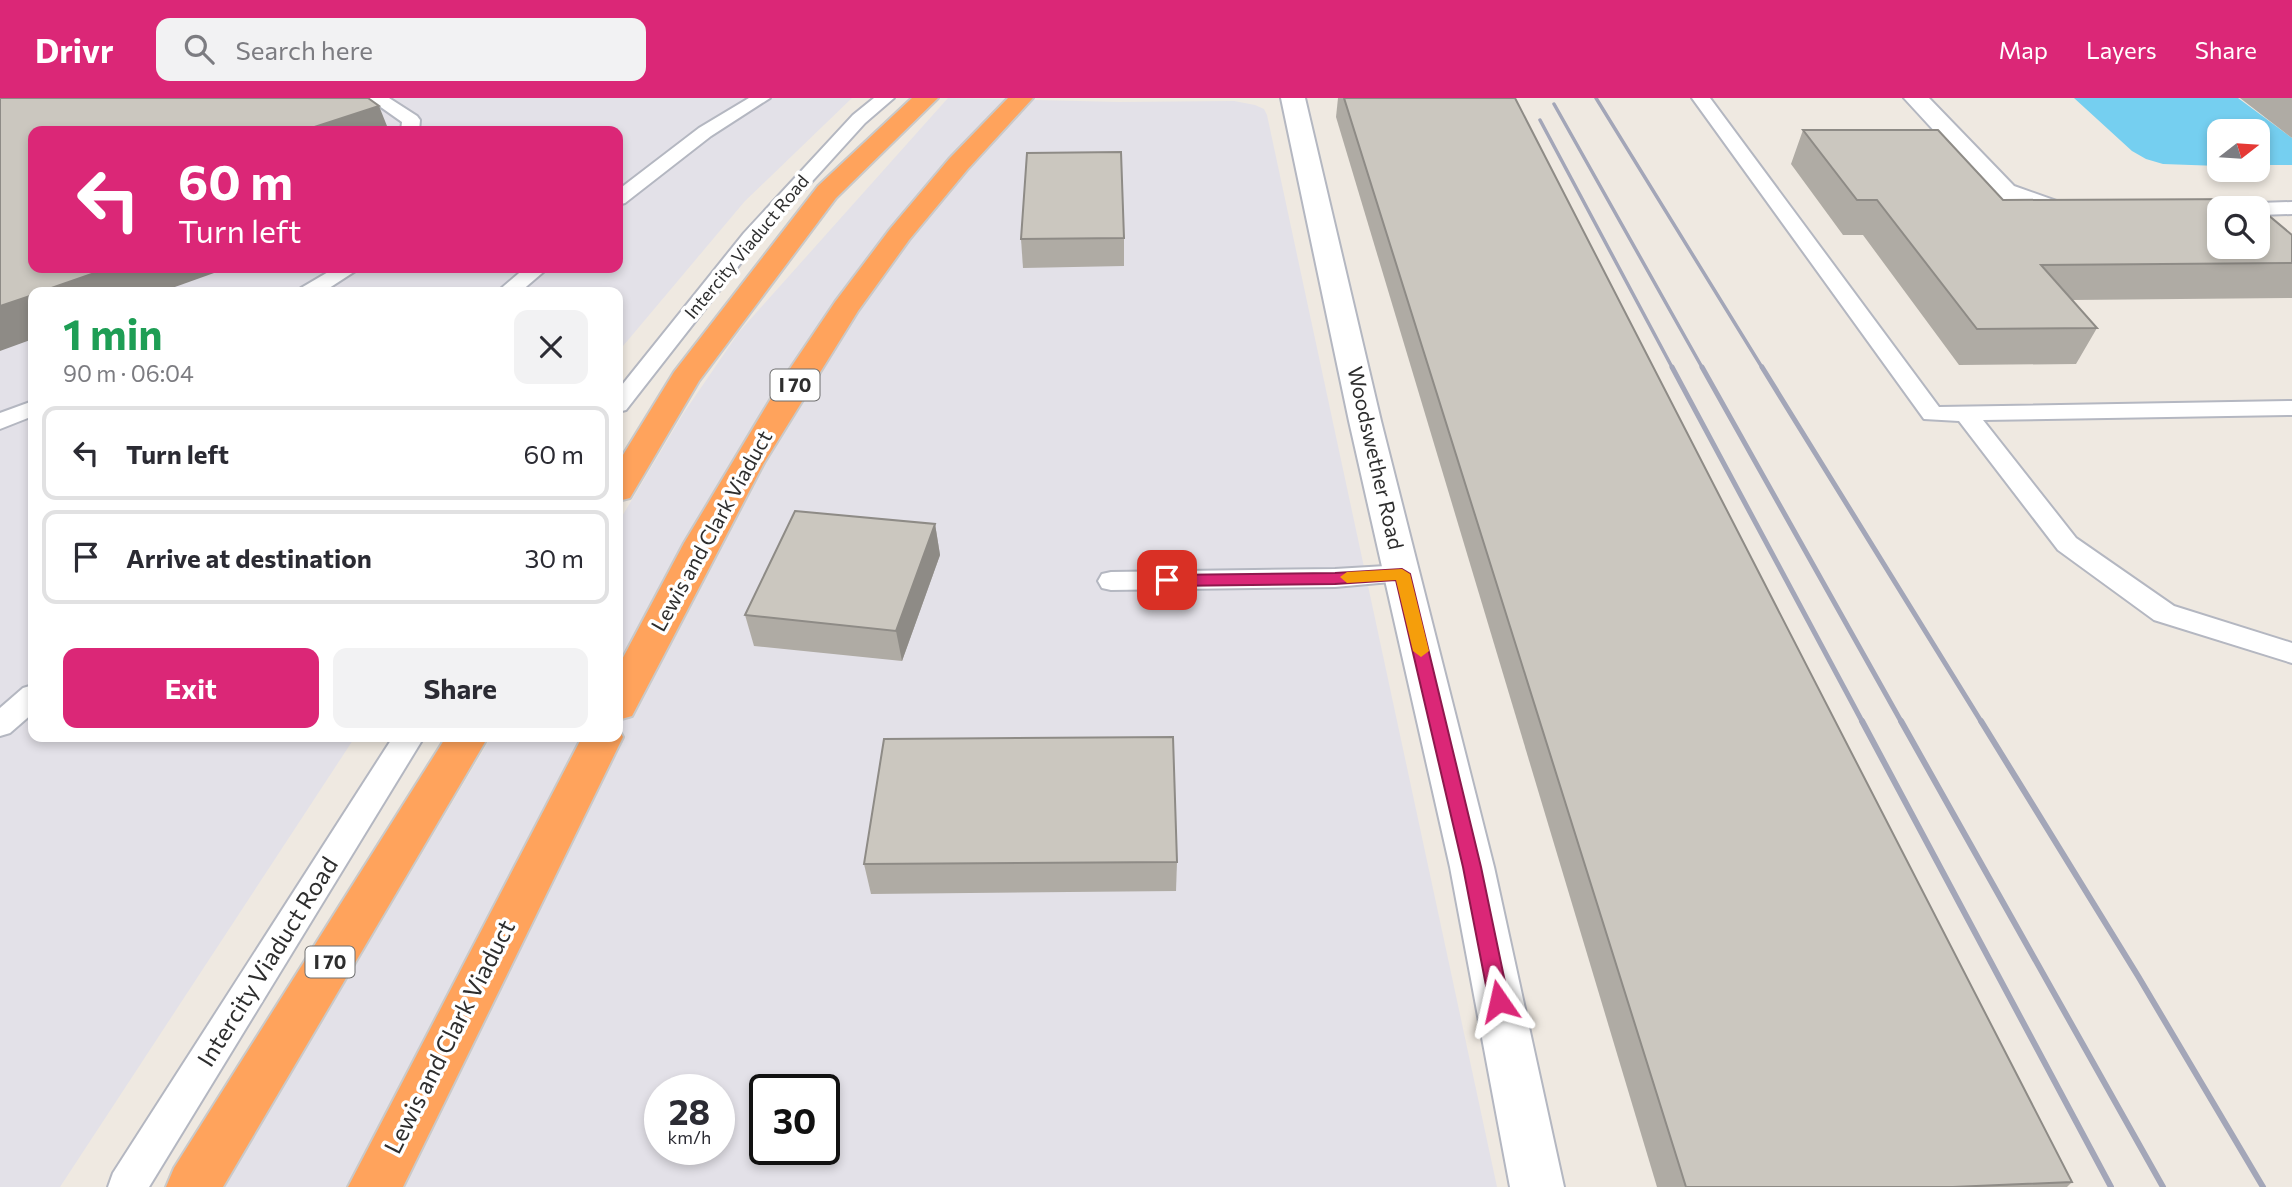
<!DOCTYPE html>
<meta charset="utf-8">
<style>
body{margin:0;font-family:Commissioner,sans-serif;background:#f2f2f3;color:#2b2b33;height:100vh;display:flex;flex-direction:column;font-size:26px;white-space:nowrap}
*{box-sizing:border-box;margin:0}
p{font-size:23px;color:#7c7c81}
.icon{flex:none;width:38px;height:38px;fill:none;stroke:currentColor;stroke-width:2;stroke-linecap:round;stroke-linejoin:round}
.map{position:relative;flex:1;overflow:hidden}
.panel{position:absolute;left:28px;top:189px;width:595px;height:455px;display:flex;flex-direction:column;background:#fff;border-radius:14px;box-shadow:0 4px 10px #0003}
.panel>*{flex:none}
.banner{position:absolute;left:28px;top:28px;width:595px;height:147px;border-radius:14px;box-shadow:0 4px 10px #0003;background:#db2777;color:#fff;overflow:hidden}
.needle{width:46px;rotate:73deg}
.fabs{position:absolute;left:2207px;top:21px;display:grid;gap:14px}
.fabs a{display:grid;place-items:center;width:63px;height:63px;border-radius:14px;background:#fff;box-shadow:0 4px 10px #0003;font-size:35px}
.speed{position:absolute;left:644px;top:976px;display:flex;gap:14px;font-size:35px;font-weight:700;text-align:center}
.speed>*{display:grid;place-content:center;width:91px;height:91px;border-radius:50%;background:#fff;box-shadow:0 4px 10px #0003;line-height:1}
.speed small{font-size:18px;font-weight:400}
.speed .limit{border:4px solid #111;border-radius:10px;background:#fff;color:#111}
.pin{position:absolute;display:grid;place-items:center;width:60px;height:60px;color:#fff;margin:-30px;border-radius:14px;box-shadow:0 4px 10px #0006}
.me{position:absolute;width:77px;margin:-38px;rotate:349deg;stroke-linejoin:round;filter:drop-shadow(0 0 5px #0008)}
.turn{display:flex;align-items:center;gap:24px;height:147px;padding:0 35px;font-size:32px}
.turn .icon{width:91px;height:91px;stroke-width:2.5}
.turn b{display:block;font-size:49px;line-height:60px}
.round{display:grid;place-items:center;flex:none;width:74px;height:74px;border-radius:14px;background:#f2f2f3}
.overview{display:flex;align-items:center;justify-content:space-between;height:119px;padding:0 35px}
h1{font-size:42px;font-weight:700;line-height:52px;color:#1e9e55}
.primary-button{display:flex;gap:14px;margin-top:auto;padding:14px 35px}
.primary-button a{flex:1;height:80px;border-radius:14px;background:#db2777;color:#fff;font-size:28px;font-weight:700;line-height:80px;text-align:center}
.primary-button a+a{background:#f2f2f3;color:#2b2b33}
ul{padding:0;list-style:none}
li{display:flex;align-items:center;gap:21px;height:94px;margin:0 14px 10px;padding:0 21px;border:4px solid #e1e1e2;border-radius:14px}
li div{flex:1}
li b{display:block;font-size:26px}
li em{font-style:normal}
header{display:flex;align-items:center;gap:42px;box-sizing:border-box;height:98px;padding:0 35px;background:#db2777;color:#fff}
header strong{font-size:33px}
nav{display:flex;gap:38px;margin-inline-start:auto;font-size:24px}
.search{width:490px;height:63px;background:#f2f2f3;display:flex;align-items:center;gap:18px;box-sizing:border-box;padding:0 24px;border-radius:14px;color:#7c7c81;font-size:26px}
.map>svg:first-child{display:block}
.industrial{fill:#e3e1e8;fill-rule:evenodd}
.water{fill:#75cff0}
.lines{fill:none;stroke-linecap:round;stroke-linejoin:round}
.service-casing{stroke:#b4b7c1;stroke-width:4}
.minor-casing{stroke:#b4b7c1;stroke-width:4}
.motorway-casing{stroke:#c9c9c9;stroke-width:4}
.service{fill:#fff;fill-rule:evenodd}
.minor{fill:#fff;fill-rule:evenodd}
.motorway{fill:#ffa35c;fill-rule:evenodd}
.rail-far2{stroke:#a3a6b8;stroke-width:3.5}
.rail-far1{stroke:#a3a6b8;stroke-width:5}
.rail{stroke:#a3a6b8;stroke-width:6}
.wall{fill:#afaba4}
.shaded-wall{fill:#8e8b86}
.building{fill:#cbc7bf;stroke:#8e8b86;stroke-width:2;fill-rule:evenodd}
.route{fill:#db2777;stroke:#8e194d;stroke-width:2}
.slow{fill:#f59e0b}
.labels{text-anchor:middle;stroke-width:7;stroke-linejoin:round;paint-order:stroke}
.far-street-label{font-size:18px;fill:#2e2e2e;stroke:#fff}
.shield{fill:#fff;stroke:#6d6d6d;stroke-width:2}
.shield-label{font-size:19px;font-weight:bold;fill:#2e2e2e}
.street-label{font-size:21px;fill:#2e2e2e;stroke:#fff}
.near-street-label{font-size:24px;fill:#2e2e2e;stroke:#fff}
</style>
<header>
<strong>Drivr</strong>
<div class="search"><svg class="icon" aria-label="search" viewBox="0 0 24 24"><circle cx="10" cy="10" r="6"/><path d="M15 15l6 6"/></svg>Search here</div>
<nav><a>Map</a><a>Layers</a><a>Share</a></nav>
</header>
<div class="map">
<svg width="2292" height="1089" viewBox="0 0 2292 1089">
<rect width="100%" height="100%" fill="#efe9e1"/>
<g class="industrial">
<path d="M0 0H852L745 103 618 254V194H33V639H355L60 1089H0ZM33 33H618V170H33Z"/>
<path d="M948 0 1119 4 1234 3 1255 7 1264 11 1267 17 1497 1089H224L491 639H618V425L683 316 739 234ZM660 992H719V1052H660ZM765 992H824V1052H765Z"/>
</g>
<path class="water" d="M2074 0H2238L2292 40V67H2258V33H2219V68L2163 66 2146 61 2132 53Z"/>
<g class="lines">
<defs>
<g id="service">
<path d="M368 0H389L417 18 420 22 419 33H401L402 24Z"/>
<path d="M749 0H770L711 38 625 105 618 107V92L699 30Z"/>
<path d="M874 0H894L865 25 758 143 626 312 618 314V292L744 135 853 17Z"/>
<path d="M1692 0H1710L1939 309 2292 303V317L1983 322 2076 440 2174 508 2292 545V565L2154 522 2058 452 1959 323 1924 321Z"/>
<path d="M2292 104V116L2258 117V110H2249L2258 105Z"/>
<path d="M335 170H360L323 194H297L301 190Z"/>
<path d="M525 170H548L520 194H497Z"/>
<path d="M33 303V318L0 331V315Z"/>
<path d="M1403 467 1412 470 1416 476 1412 482 1335 489 1111 492 1102 490 1098 483 1102 476 1111 474 1335 471Z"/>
<path d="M33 587V615L10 635 0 638V610L23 590Z"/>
<path d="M393 639H424L149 1089H108L113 1075Z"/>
</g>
<g id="minor">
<path d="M1281 0H1305L1381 323 1494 769 1564 1089H1510L1450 769 1349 323Z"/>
<path d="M1904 0H1929L2014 88 2079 111 2083 117 2079 123 2070 125 1996 100Z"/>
</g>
<g id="motorway">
<path d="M912 0H938L836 100 699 283 630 400 618 403V365L674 274 818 88Z"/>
<path d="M1008 0H1033L967 72 909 142 858 213 764 365 632 618 618 622V569L684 445 779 287 835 204 890 131 949 61Z"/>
<path d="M618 630 623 639 403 1089H348L582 639H618Z"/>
<path d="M446 639H488L223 1089H166L174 1070Z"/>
</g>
</defs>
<use href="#service" class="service-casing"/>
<use href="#minor" class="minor-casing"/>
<use href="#motorway" class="motorway-casing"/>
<use href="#service" class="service"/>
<use href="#minor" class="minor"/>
<use href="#motorway" class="motorway"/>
<g class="rail-far2">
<path d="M1596 0 1763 271"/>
<path d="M1554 6 1703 271"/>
<path d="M1540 22 1673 271"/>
</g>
<g class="rail-far1">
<path d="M1672 269 1863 625"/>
<path d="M1702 269 1902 625"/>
<path d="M1762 269 1982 625"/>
</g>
<g class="rail">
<path d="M1862 623 2111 1089"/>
<path d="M1901 623 2163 1089"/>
<path d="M1981 623 2138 878 2263 1089"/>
</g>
</g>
<g class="wall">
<path d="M1338 0H1344L2072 1084 2067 1089H1657L1336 19Z"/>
<path d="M2240 0H2292V40Z"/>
<path d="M1803 32 2003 102 2292 137V200L2072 202 2097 230 2076 266 1959 267 1863 137H1843L1791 66Z"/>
<path d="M1124 140V168L1023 170 1021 141Z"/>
<path d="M935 426 940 457 902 563 754 548 745 517Z"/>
<path d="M1177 764 1176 793 871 796 864 766Z"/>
</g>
<g class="shaded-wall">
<path d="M379 8 389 33H309L308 31Z"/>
<path d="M109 170H228L161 194H40Z"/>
<path d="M33 197V241L0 253V208Z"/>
<path d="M935 426 940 457 902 563 896 533Z"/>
</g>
<g class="building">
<path d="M0 0H368L379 8 308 31 311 33H33V170H109L40 194H33V197L0 208Z"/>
<path d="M1344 0H1515L2072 1084 1953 1089H1686Z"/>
<path d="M1803 32H1938L2003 102 2249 101 2292 137V165L2041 167 2097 230 1977 231 1877 102H1857ZM2219 110H2258V149H2219Z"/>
<path d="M1121 54 1124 140 1021 141 1027 55Z"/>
<path d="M795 413 935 426 896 533 745 517Z"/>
<path d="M1173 639 1177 764 864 766 884 641Z"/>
</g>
<path class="route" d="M1402 471 1410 476 1481 769 1509 903 1506 909 1499 912 1492 909 1489 903 1463 769 1396 482 1335 486 1167 488 1159 482 1167 477 1335 475Z"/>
<path class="slow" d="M1402 471 1410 476 1429 553 1421 559 1413 553 1396 482 1347 485 1340 479 1347 474Z"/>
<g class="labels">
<g class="far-street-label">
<text transform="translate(747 149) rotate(-50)" y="6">Intercity Viaduct Road</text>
</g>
<g class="shield">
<rect x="770.5" y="271.5" width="49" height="31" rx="5"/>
<rect x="305.5" y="848.5" width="49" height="31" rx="5"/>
</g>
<g class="shield-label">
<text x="795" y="294">I 70</text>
<text x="330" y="871">I 70</text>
</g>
<g class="street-label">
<text transform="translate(1375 360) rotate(77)" y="7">Woodswether Road</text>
<text transform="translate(712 433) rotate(-61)" y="7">Lewis and Clark Viaduct</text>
</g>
<g class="near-street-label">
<text transform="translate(268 864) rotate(-58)" y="8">Intercity Viaduct Road</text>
<text transform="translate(450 939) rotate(-63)" y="8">Lewis and Clark Viaduct</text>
</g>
</g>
</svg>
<div class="fabs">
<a><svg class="needle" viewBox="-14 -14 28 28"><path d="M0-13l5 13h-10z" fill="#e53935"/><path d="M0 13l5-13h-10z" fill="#7c7c81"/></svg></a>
<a><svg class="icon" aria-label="search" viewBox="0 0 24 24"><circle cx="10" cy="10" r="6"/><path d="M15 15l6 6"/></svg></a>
</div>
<div class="speed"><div>28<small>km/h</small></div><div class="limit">30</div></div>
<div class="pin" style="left:1167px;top:482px;background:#d93025"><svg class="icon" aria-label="arrive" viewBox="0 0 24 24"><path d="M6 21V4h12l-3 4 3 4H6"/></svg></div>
<svg class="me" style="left:1499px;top:903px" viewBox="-20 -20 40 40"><path d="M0-17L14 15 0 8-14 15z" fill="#db2777" stroke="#fff" stroke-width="4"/></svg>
<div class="banner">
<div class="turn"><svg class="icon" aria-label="left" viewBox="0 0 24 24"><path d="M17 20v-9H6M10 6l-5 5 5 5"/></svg><div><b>60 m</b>Turn left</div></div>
</div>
<section class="panel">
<div class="overview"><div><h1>1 min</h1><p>90 m · 06:04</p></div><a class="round"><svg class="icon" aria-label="close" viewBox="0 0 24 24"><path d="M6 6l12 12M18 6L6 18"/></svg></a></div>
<ul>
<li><svg class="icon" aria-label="left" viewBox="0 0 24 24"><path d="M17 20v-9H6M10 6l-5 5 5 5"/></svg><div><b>Turn left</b></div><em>60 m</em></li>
<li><svg class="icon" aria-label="arrive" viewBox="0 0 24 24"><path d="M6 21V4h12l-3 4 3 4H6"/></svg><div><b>Arrive at destination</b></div><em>30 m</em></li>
</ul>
<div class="primary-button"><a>Exit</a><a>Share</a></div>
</section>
</div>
